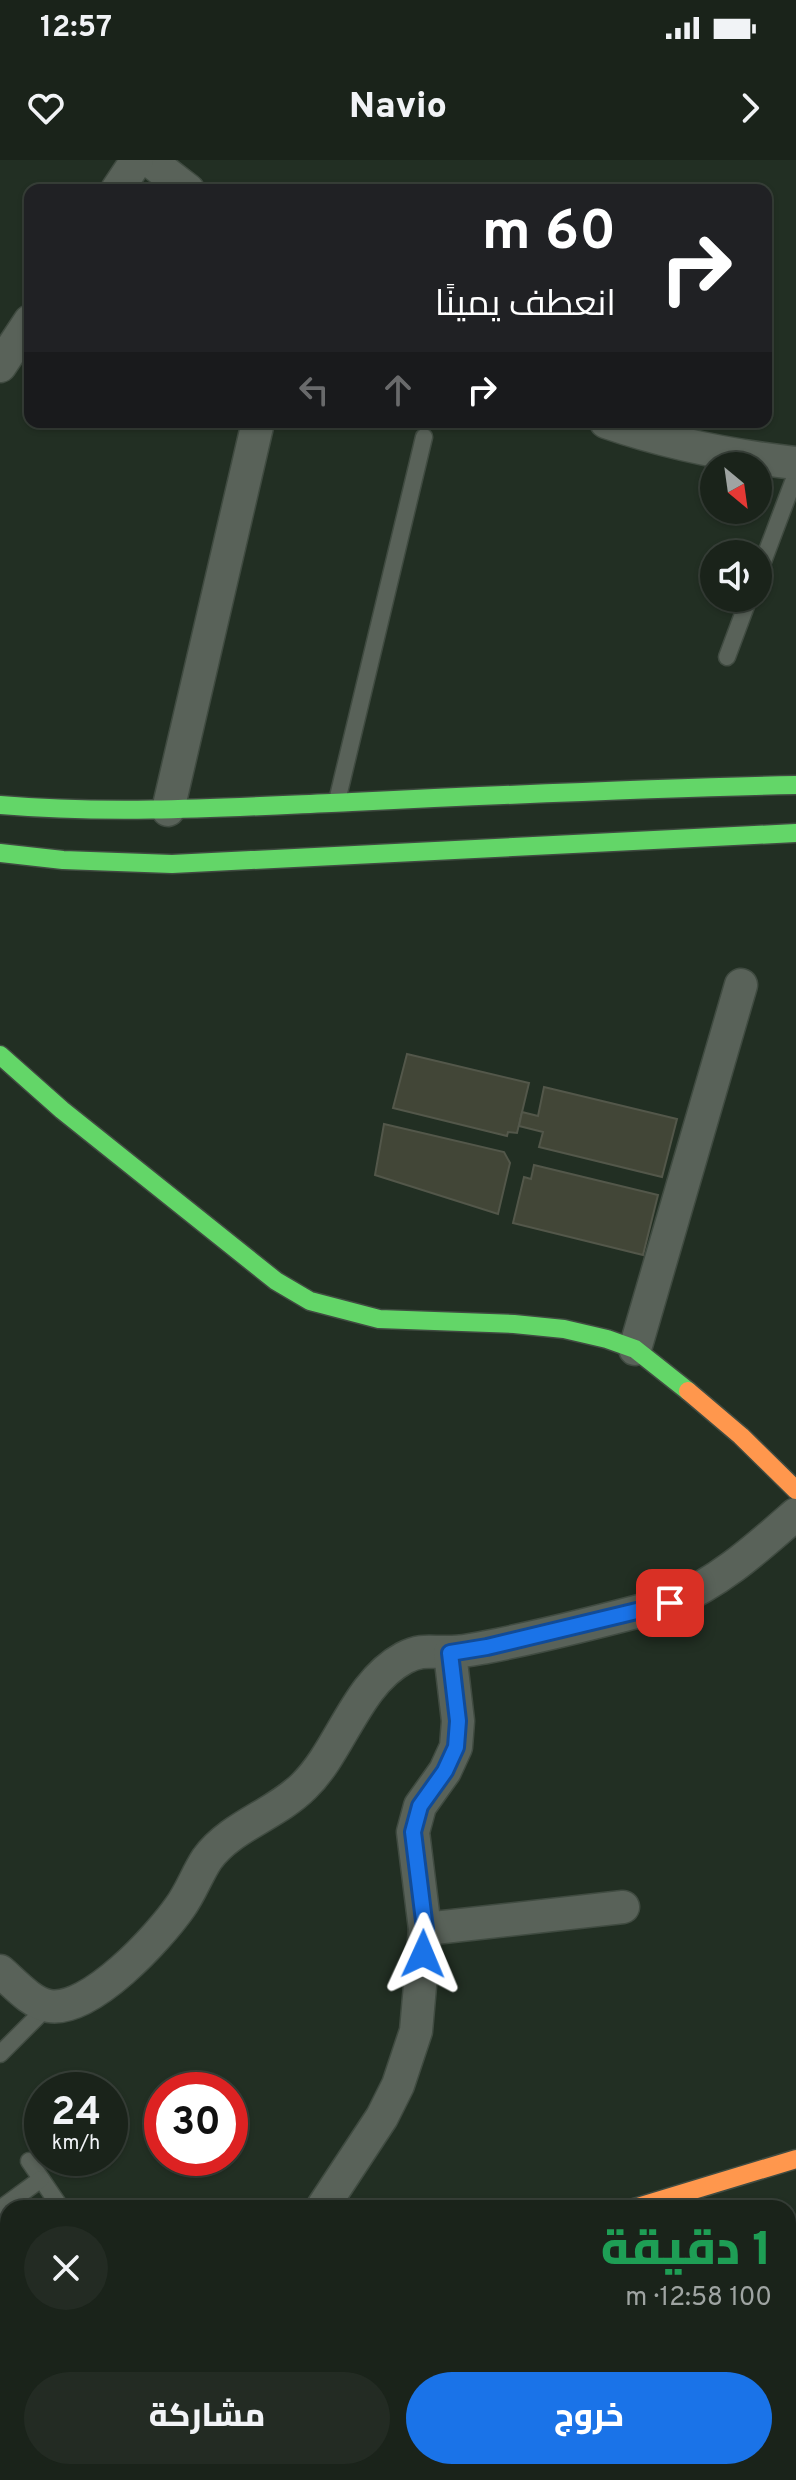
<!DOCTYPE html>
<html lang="ar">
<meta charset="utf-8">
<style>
body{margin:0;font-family:Overpass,Cairo,sans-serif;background:#232b23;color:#f1f3f6;direction:rtl;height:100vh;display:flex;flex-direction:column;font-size:30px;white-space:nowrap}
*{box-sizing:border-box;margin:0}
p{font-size:26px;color:#9fa4a2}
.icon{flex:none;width:44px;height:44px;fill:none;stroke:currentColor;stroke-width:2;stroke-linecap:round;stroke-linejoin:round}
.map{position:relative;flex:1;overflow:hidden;direction:ltr}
.side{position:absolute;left:0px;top:2040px;width:796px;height:280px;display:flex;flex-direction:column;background:#1a231a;border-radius:24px 24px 0 0;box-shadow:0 2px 6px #0004,0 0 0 2px #384039;direction:rtl}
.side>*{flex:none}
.hud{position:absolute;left:24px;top:24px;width:748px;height:244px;border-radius:16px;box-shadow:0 2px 6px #0004,0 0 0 2px #384039;direction:rtl;background:#202124;color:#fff;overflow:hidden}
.needle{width:52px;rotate:151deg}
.buttons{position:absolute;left:700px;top:292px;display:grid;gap:16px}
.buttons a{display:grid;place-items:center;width:72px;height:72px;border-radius:50%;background:#1a231a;box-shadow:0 2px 6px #0004,0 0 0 2px #384039;font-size:40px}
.speed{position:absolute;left:24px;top:1912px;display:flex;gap:16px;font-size:40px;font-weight:700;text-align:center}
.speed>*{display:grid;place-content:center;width:104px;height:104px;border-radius:50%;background:#1a231a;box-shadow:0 2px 6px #0004,0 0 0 2px #384039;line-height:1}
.speed small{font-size:20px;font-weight:400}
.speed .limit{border:12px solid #d22;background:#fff;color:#111}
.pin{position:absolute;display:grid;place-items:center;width:68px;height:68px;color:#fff;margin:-34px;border-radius:16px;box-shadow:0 4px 12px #0006}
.me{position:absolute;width:88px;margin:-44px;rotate:1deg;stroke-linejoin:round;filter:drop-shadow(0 0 6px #0008)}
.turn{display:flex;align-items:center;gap:28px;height:168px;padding:0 24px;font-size:36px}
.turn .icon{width:104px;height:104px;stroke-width:2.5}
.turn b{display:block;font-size:56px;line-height:68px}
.lanes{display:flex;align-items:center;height:76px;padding:0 24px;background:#0003;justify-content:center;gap:40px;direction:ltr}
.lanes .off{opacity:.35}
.round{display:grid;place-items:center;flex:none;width:84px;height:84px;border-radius:42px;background:#232b23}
.overview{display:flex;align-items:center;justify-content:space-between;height:136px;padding:0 24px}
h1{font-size:48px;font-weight:800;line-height:60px;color:#1e9e55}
.action{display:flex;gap:16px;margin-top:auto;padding:16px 24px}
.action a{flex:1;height:92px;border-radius:48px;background:#1a73e8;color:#fff;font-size:32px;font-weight:800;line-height:92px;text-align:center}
.action a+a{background:#232b23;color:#f1f3f6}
.status{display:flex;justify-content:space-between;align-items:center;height:56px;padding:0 40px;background:#1a231a;direction:ltr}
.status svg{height:22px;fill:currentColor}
header{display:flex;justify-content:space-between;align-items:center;height:104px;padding:0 24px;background:#1a231a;font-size:36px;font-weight:800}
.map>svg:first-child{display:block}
.building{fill:#424637;stroke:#53574a;stroke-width:2}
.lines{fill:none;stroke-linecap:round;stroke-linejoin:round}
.lane-casing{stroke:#404b41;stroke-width:19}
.street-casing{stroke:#404b41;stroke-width:35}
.fast-casing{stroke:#404b41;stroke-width:21}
.slow-casing{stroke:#404b41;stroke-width:21}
.lane{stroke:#596259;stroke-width:16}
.street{stroke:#596259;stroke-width:32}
.fast{stroke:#63d668;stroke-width:18}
.slow{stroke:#ff974d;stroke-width:18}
.route-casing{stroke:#114b97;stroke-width:20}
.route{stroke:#1a73e8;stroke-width:14}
</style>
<div class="status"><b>12:57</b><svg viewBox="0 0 49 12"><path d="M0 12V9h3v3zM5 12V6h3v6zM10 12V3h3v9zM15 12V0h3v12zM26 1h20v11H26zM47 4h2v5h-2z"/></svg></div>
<header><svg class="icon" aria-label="forward" viewBox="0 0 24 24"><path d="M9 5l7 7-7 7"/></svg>Navio<svg class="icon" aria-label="heart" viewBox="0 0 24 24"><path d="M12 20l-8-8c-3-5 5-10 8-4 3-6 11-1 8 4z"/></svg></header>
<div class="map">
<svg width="796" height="2320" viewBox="0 0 796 2320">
<rect width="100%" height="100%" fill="#222f23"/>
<g class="building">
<path d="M407 894 529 923 517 973 508 972 507 976 393 948Z"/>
<path d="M544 927 677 959 662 1017 539 987 543 972 519 966 522 952 538 956Z"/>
<path d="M384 964 504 992 510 1003 498 1054 375 1015Z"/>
<path d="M534 1005 658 1035 643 1095 513 1063 524 1017 531 1019Z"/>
<path d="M796 2077V2177L788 2180V2081Z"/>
</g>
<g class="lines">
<defs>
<g id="lane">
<path d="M758 415 796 314"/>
<path d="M727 497 749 438"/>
<path d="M337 641 424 277"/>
<path d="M0 1894 48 1846"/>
<path d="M29 2001 61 2048"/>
<path d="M0 2049 41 2019"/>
</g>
<g id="street">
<path d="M149 0 188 30"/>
<path d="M117 30 137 0"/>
<path d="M0 206 30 161"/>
<path d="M606 262C667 283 731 296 796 303"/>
<path d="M168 650 258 262"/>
<path d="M635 1189 741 825"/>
<path d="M425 1769 623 1747"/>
<path d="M0 1811C14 1823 31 1843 49 1846 90 1853 159 1777 180 1747 191 1732 197 1714 207 1699 231 1666 275 1655 304 1626 341 1590 356 1524 404 1498 423 1488 432 1493 451 1492 463 1492 476 1489 487 1487 548 1475 610 1459 670 1443 720 1422 756 1389 796 1354"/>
<path d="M322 2048 382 1957 398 1925 416 1871 425 1769 413 1672 420 1646 445 1611 456 1587 458 1561 450 1493"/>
<path d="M788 2240 796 2263"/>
</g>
<g id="fast">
<path d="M0 645C118 655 235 647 352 642 500 635 648 628 796 625"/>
<path d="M0 693 63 700 172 704 796 673"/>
<path d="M0 895 62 950 276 1121 310 1141 379 1159 514 1164 564 1169 607 1179 635 1189 688 1231"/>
<path d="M0 2310 8 2305"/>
</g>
<g id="slow">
<path d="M688 1231 741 1276 796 1330"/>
<path d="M634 2048 796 1999"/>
</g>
</defs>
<use href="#lane" class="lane-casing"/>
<use href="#street" class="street-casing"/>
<use href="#fast" class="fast-casing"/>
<use href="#slow" class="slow-casing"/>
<use href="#lane" class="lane"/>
<use href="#street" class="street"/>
<use href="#fast" class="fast"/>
<use href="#slow" class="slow"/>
</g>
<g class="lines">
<defs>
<path id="route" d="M423 1794 425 1769 413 1672 420 1646 445 1611 456 1587 458 1561 450 1493 487 1487 670 1443"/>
</defs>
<use href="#route" class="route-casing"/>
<use href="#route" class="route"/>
</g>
</svg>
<div class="buttons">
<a><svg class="needle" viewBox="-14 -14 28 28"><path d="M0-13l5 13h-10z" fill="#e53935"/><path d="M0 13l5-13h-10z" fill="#9fa4a2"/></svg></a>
<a><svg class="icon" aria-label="sound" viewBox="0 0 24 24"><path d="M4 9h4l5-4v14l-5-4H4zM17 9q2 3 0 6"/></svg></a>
</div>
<div class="speed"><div>24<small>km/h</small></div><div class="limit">30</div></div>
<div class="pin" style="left:670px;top:1443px;background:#d93025"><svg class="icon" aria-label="arrive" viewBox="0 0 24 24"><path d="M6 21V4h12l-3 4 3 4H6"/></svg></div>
<svg class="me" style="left:423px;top:1794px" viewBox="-20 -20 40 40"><path d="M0-17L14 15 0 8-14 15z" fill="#1a73e8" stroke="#fff" stroke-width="4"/></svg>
<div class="hud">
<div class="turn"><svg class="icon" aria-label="right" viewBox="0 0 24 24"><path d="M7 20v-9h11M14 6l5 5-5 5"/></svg><div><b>60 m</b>انعطف يمينًا</div></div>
<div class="lanes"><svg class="icon off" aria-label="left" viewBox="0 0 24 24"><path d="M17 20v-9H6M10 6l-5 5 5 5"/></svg><svg class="icon off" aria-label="ahead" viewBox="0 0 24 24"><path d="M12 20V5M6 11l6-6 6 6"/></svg><svg class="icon" aria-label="right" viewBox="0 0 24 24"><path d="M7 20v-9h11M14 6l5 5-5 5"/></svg></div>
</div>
<section class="side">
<div class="overview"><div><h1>1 دقيقة</h1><p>100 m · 12:58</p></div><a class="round"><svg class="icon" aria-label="close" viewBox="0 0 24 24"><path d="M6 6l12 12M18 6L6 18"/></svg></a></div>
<div class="action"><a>خروج</a><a>مشاركة</a></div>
</section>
</div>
